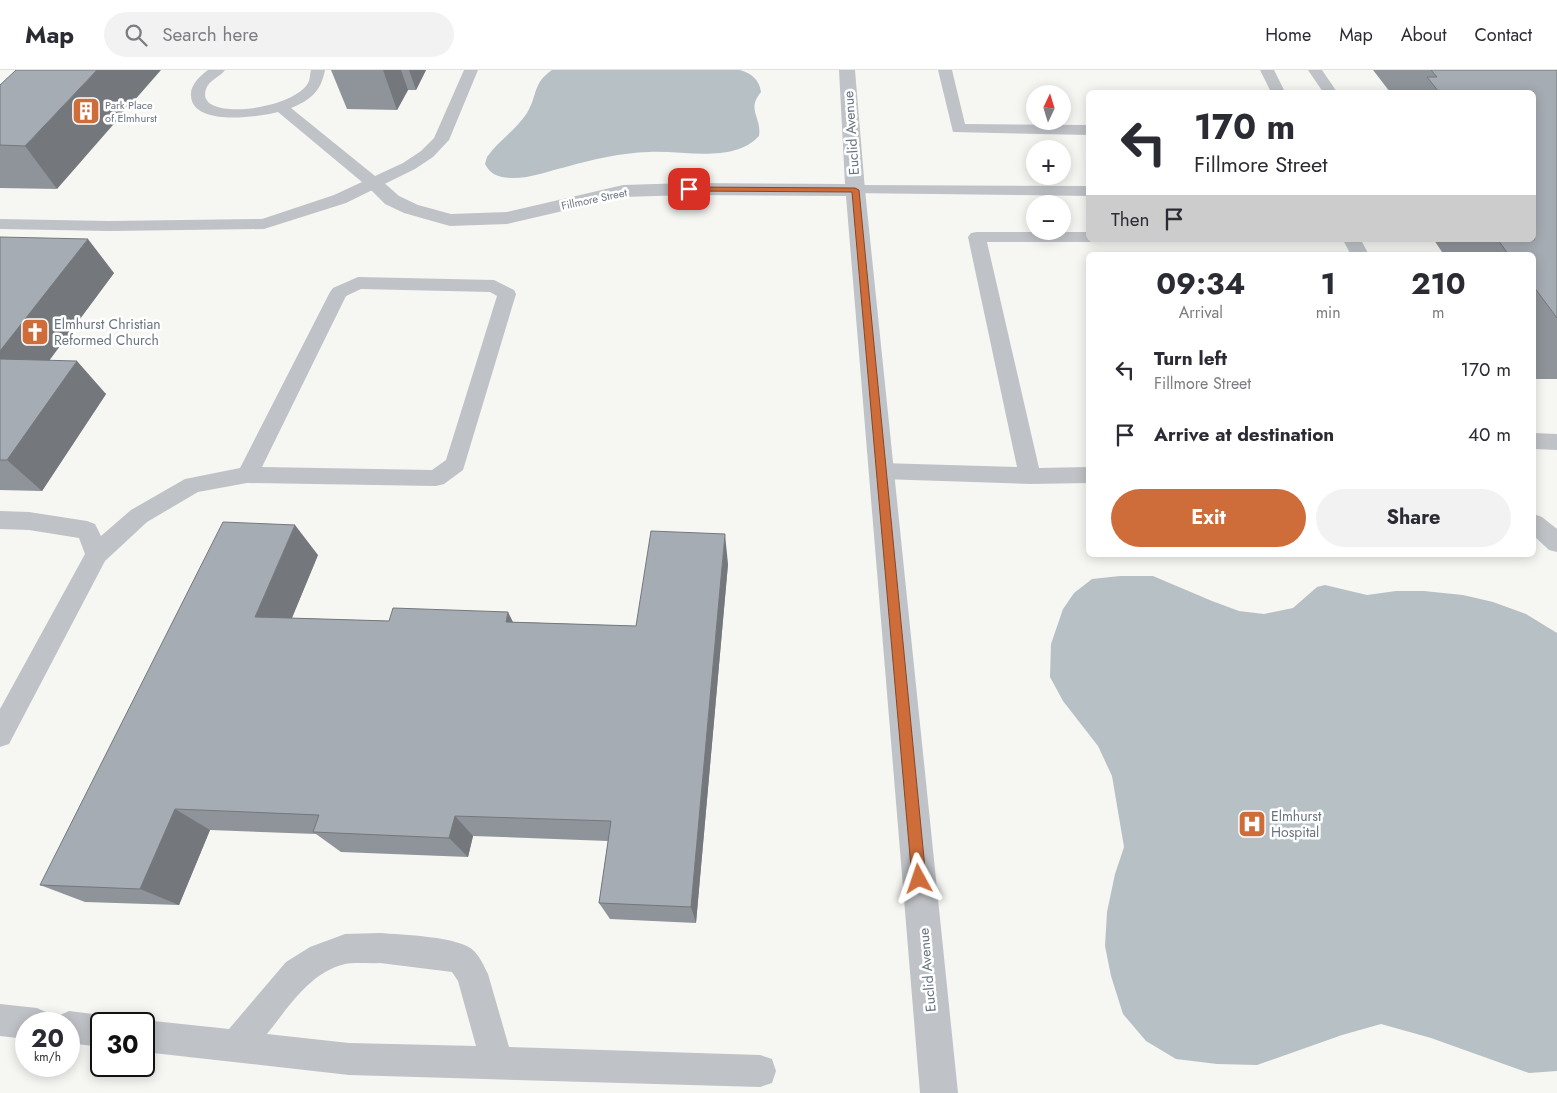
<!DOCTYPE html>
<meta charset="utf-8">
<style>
body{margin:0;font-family:Jost,sans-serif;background:#f2f2f3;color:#2b2b33;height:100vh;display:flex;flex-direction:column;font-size:19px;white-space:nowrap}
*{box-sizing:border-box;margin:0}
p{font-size:16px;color:#7c7c81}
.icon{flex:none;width:28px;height:28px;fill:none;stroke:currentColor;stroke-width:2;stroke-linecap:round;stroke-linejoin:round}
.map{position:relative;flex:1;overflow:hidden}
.drawer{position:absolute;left:1086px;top:182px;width:450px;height:305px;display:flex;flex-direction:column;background:#fff;border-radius:8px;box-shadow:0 2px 12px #0003}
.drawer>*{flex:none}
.banner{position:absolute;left:1086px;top:20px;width:450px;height:152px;border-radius:8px;box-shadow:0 2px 12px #0003;background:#fff;color:#2b2b33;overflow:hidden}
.needle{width:32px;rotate:4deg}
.fabs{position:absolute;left:1026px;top:15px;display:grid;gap:10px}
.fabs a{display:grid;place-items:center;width:45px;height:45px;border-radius:50%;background:#fff;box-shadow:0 2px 12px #0003;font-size:25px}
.speed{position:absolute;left:15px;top:942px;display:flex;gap:10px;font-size:25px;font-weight:700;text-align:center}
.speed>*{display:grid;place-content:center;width:65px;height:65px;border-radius:50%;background:#fff;box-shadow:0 2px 12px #0003;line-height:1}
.speed small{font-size:12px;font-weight:400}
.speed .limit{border:2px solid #111;border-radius:8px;background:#fff;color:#111}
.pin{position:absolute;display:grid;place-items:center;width:42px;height:42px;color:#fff;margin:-21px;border-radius:10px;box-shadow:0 2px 8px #0006}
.me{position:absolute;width:55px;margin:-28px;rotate:355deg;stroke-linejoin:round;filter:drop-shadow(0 0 4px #0008)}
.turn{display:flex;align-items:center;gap:18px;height:105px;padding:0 25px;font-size:22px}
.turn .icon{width:65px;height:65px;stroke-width:2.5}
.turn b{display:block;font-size:35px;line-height:42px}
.then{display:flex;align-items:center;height:48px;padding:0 25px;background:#0003;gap:10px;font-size:19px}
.eta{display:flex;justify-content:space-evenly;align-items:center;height:85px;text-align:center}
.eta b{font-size:30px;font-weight:700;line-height:35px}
.cta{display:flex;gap:10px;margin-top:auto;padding:10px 25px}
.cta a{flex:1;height:58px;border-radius:30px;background:#cf6d3a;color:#fff;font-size:20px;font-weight:700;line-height:58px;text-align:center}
.cta a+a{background:#f2f2f3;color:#2b2b33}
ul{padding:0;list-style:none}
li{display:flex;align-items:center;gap:15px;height:65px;padding:0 25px}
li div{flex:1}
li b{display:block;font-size:19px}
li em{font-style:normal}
header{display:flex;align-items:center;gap:30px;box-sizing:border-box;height:70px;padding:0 25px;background:#fff;border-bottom:1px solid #e1e1e2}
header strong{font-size:24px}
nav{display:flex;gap:28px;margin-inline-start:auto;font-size:18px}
.search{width:350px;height:45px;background:#f2f2f3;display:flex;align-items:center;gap:12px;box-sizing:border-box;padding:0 18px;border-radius:28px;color:#7c7c81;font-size:19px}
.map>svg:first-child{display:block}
.water{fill:#b7c0c5}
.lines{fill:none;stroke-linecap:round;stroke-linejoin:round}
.service{fill:#bfc2c6;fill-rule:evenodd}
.minor{fill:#bfc2c6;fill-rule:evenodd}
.wall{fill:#8f949a}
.shaded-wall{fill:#74787d}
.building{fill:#a6acb3;stroke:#74787d}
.route{fill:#cf6d3a;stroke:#874726}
.labels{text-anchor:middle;stroke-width:5;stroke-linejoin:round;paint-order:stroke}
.far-poi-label{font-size:11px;fill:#687381;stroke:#fff;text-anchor:start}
.far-street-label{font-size:11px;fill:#687381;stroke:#fff}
.street-label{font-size:14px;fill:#687381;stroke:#fff}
.poi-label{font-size:14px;fill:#687381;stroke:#fff;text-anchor:start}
</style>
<header>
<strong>Map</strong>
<div class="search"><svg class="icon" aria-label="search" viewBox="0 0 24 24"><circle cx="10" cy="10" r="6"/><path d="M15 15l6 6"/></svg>Search here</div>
<nav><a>Home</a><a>Map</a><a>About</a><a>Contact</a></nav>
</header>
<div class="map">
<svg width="1557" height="1023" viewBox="0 0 1557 1023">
<rect width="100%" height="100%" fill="#f6f6f3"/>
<g class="water">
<path d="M552 0H740C752 4 759 9 761 22 746 40 762 47 759 66 733 94 684 80 649 82 620 83 594 89 566 97 548 101 529 109 510 108 498 107 491 105 485 94L487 87C498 71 516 60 527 43 538 25 532 14 552 0Z"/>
<path d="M1120 506H1153L1212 531 1239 541 1264 544 1293 538 1317 517 1325 515 1367 525 1396 521H1424L1463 525 1493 532 1526 544 1557 563V1001L1529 1003 1431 968 1381 954 1342 965 1257 995 1217 994 1176 989 1146 971 1123 944 1111 906 1105 876 1107 842 1115 804 1124 777 1112 706 1098 676 1063 631 1050 607 1051 574 1063 539 1074 523 1092 509Z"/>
</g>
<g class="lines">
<g class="service">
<path d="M208 0H225C220 7 209 10 206 19 194 53 297 40 309 11 310 8 310 3 311 0H325C321 21 311 30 291 38L375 106 403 93 421 81 434 68 464 0H478L449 70 433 87 415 99 346 133 264 159 109 161 0 159V149L109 151 262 149 334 125 362 112 278 42C259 47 191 57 191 25 190 15 201 5 208 0Z"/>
<path d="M938 0H952L965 54 1089 55V65L953 62Z"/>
<path d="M1260 0H1274L1285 22H1271Z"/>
<path d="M1308 0H1322L1337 22H1323Z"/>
<path d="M855 115 1089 116V126L849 123 847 120 849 117Z"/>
<path d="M977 162H1089V170H1096L1089 172H987L1039 398 1089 397V413L1030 414 881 409 873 407 870 401 873 395 881 393 1017 397 968 167 971 163Z"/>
<path d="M1343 170H1361L1369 185H1351Z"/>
<path d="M358 207 494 210 514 220 516 224 463 400 444 414 436 416 247 413 198 422 147 452 105 491 9 674 0 677V639L85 484 79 468 29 460 0 459V441L29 442 87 451 95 454 101 466 131 440 185 409 240 398 330 222 333 218ZM361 219 490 222 497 226 446 390 432 400 262 397 346 226Z"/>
<path d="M1534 363 1557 364V380L1534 379Z"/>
<path d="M1534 444 1542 447 1557 459V482L1549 480 1534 466Z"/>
<path d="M380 863C401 865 460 866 474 881 480 887 484 896 488 904L509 977 760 985 772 989 776 1001 772 1013 760 1017 349 1005 144 982V954H135L144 950 229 959 286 892 310 877 345 864ZM380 893 452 902 458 911 476 976 349 973 267 964C288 938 310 902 345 894 356 892 369 894 380 893Z"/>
<path d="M0 934 37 938 48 943 53 954H26V969L0 966Z"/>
<path d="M69 941 101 945 112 950 114 954H101V977L69 973V954H54L58 946Z"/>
</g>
<path class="minor" d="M839 0H855L865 120 958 1023H920L846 126 689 125 623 127 507 154 450 156 404 143 385 134 365 114 367 110 374 108 381 110 399 126 418 135 451 144 507 142 623 115 689 113 845 114Z"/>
</g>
<g class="wall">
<path d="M331 0H426L416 20H408L397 40 347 39Z"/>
<path d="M1373 0H1557V309H1534V185H1444L1434 170H1534V22H1390Z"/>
<path d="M0 15 57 119 0 118Z"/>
<path d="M0 167 114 203 49 290 106 324 42 421 0 420Z"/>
<path d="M318 485 292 548 389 551 513 552 636 556 728 494 696 853 610 849 599 833 608 771 473 766 468 787 341 782 316 764 210 760 179 835 85 832 40 815Z"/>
</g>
<g class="shaded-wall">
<path d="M97 0H161L57 119 25 76Z"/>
<path d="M383 0H401L408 20 397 40Z"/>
<path d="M409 0H426L416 20Z"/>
<path d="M88 169 114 203 26 322 0 296V281Z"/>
<path d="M77 291 106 324 42 421 7 390Z"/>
<path d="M295 455 318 485 281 574 255 547Z"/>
<path d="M725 464 728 494 696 853 691 837Z"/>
<path d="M508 542 522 570 506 552Z"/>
<path d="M175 739 210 760 179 835 140 819Z"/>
<path d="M455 746 473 766 468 787 449 768Z"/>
</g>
<g class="building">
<path d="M16 0H97L25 76 0 75V15Z"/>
<path d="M1431 0H1557V248L1534 217V185H1509L1498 170H1534V22H1439L1427 7H1437Z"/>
<path d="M0 167 88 169 0 281Z"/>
<path d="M0 289 77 291 7 390H0Z"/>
<path d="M223 452 295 455 255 547 389 551 393 538 508 542 506 552 636 556 651 461 725 464 691 837 599 833 611 751 455 746 449 768 313 762 319 745 175 739 140 819 40 815Z"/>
</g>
<path class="route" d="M686 117 855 118 859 120 926 809 924 814 919 816 914 814 912 809 852 122 689 121H686Z"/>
<defs>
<symbol id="building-square" viewBox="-11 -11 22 22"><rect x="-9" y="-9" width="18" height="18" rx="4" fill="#cf6d3a" stroke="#fff"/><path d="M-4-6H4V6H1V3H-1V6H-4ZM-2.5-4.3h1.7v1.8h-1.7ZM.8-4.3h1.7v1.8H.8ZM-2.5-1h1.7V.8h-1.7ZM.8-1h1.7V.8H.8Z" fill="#fff"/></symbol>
<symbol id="church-square" viewBox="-11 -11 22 22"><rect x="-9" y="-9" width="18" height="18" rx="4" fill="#cf6d3a" stroke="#fff"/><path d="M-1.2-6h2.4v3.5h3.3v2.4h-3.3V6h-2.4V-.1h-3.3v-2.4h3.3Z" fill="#fff"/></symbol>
<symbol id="hospital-square" viewBox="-11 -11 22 22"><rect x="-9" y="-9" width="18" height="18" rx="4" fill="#cf6d3a" stroke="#fff"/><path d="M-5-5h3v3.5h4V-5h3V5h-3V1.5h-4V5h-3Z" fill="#fff"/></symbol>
</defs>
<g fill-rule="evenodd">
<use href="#building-square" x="70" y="25" width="32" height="32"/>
<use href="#church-square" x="19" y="246" width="32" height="32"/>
<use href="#hospital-square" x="1236" y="738" width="32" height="32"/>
</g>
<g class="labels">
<g class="far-poi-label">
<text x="105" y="39">Park Place<tspan x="105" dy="13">of Elmhurst</tspan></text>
</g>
<g class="far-street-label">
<text transform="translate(594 129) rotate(-12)" y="4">Fillmore Street</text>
</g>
<g class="street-label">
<text transform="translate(851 63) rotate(-94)" y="5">Euclid Avenue</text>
<text transform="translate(927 900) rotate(-95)" y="5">Euclid Avenue</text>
</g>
<g class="poi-label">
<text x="54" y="259">Elmhurst Christian<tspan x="54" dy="16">Reformed Church</tspan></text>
<text x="1271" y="751">Elmhurst<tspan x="1271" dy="16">Hospital</tspan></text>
</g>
</g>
</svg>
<div class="fabs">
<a><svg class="needle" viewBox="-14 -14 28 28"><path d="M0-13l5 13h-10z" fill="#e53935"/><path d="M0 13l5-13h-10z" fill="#7c7c81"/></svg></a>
<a>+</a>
<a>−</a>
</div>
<div class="speed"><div>20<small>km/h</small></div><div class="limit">30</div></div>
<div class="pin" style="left:689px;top:119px;background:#d93025"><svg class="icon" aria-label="arrive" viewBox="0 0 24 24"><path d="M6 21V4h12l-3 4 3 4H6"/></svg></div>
<svg class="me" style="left:919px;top:809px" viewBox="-20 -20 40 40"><path d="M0-17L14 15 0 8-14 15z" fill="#cf6d3a" stroke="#fff" stroke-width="4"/></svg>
<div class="banner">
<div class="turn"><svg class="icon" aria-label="left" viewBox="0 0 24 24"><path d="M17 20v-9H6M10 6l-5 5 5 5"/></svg><div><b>170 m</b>Fillmore Street</div></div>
<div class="then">Then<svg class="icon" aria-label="arrive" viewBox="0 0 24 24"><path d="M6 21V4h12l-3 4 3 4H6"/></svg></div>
</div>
<section class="drawer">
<div class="eta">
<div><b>09:34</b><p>Arrival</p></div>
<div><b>1</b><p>min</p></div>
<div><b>210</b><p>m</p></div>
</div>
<ul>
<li><svg class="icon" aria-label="left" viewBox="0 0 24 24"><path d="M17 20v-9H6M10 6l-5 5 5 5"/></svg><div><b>Turn left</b><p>Fillmore Street</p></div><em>170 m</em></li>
<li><svg class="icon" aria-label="arrive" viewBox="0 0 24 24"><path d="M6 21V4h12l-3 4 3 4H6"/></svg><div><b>Arrive at destination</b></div><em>40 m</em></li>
</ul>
<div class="cta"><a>Exit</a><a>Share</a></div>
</section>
</div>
